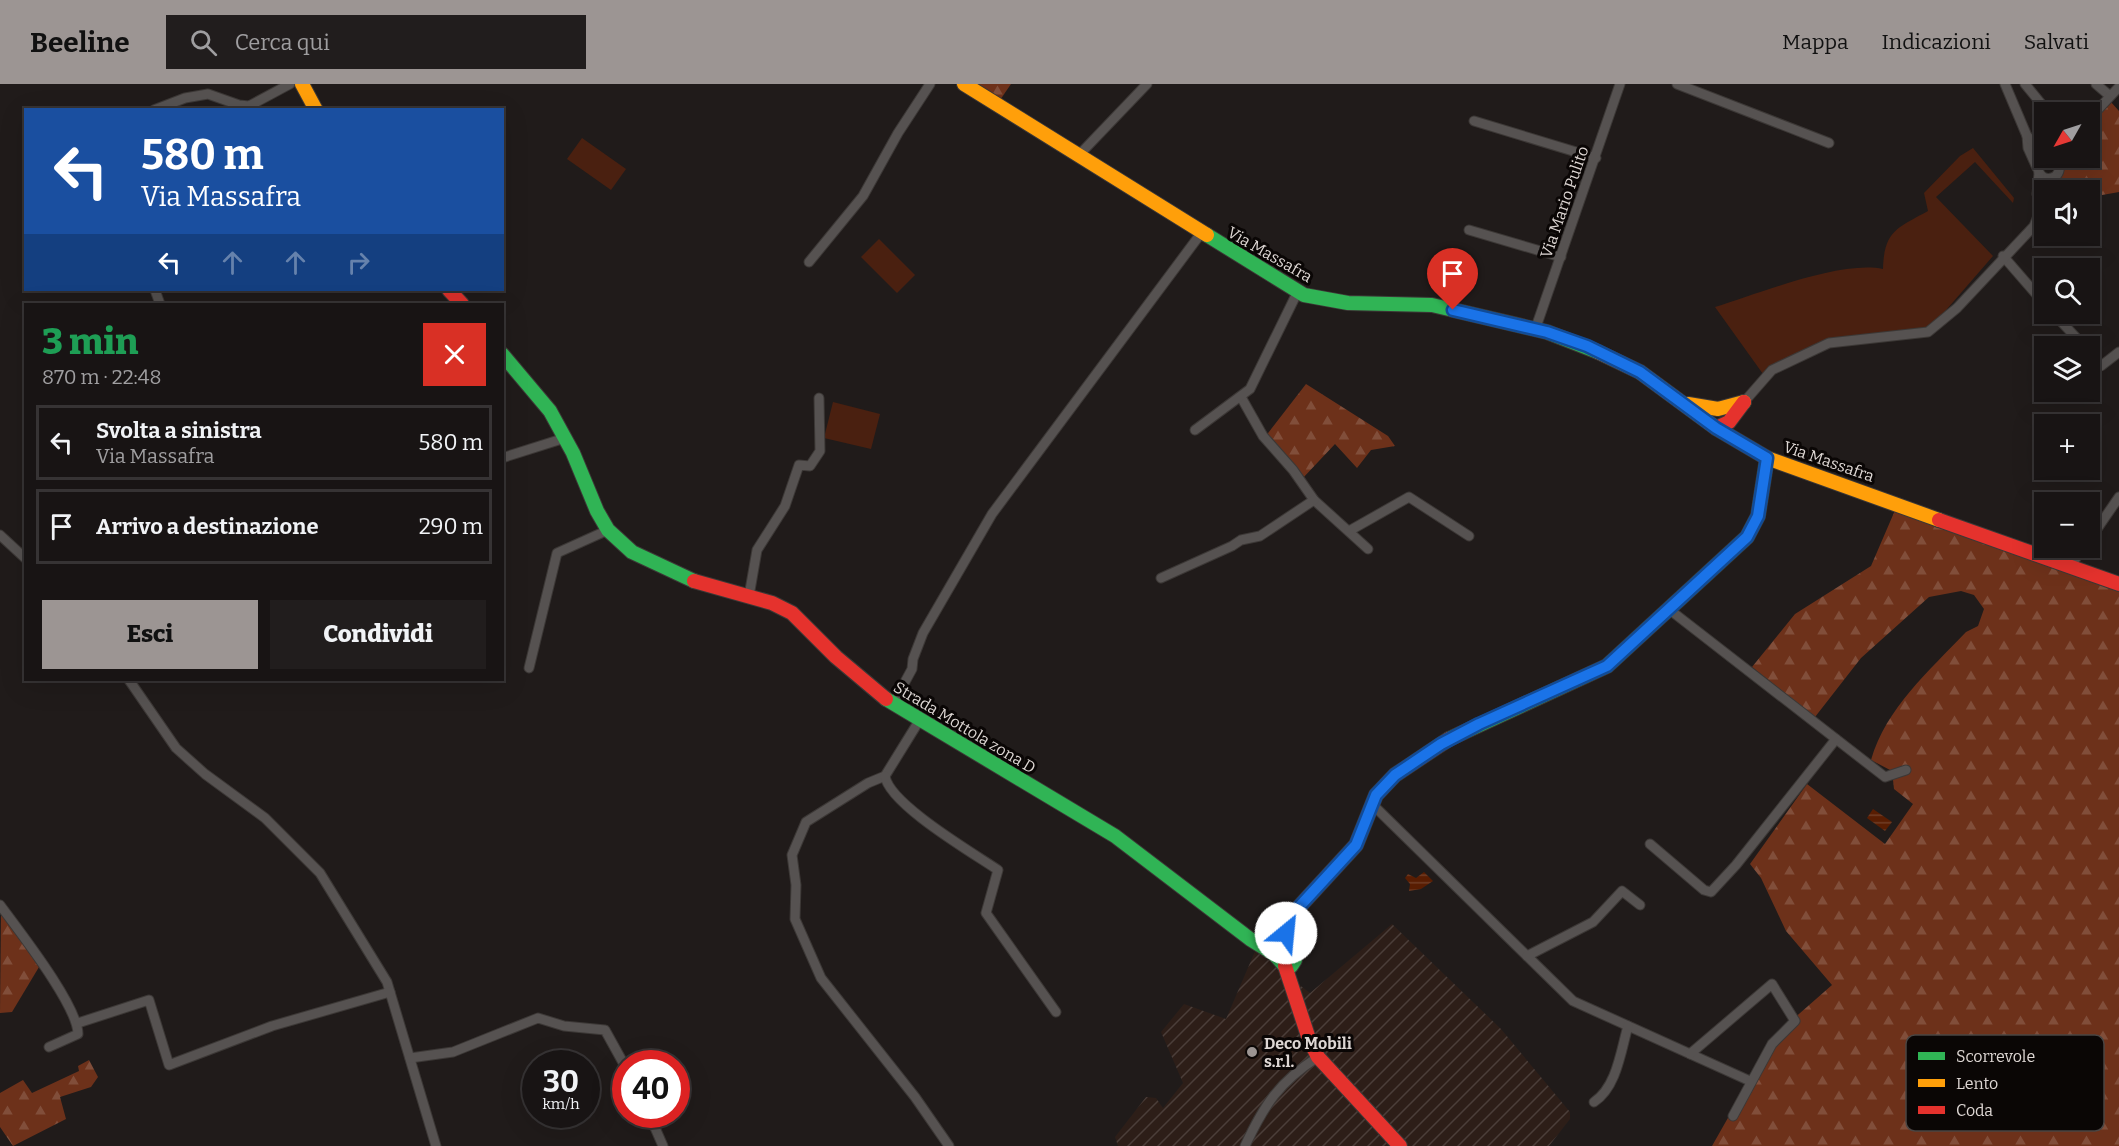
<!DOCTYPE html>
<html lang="it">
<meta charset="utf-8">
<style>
body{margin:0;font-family:Bitter,serif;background:#211d1d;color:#f1f3f6;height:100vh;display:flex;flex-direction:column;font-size:22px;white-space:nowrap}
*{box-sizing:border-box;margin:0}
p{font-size:20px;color:#9f9ea0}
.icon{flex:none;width:33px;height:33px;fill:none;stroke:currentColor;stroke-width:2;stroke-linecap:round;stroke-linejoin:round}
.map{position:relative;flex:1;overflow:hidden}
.side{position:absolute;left:24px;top:219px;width:480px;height:378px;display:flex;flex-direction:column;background:#181414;border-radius:0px;box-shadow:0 6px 24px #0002,0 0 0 2px #363334}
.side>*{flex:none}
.guide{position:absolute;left:24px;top:24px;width:480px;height:183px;border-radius:0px;box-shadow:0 6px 24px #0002,0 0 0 2px #363334;background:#1a4fa0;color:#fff;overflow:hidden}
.needle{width:39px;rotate:231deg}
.tools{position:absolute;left:2034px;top:18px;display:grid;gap:12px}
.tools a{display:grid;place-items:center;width:66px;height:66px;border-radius:0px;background:#181414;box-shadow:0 6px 24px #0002,0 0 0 2px #363334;font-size:30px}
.speed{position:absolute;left:522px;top:966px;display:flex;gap:12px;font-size:30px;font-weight:700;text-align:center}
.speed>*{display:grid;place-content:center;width:78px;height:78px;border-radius:50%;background:#181414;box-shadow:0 6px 24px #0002,0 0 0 2px #363334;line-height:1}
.speed small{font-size:15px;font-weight:400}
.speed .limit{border:9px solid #d22;background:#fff;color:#111}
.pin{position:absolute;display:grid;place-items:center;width:51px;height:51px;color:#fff;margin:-62px -26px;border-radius:50% 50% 50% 0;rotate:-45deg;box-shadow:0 0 6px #0007}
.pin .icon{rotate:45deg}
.me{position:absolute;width:66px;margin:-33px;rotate:28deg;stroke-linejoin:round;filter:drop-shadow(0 0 4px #0008)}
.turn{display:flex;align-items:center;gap:21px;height:126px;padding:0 18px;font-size:27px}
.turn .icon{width:78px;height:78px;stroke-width:2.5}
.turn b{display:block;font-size:42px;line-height:51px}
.lanes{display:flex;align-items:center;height:57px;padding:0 18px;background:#0003;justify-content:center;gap:30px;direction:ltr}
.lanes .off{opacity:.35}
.round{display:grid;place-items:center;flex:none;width:63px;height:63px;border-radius:0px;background:#211d1d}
.summary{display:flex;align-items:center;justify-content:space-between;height:102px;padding:0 18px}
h1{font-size:36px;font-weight:800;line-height:45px;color:#1e9e55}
.primary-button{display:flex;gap:12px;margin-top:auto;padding:12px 18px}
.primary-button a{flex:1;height:69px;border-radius:0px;background:#9c9593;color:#111;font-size:24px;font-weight:800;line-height:69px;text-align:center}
.primary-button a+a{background:#211d1d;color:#f1f3f6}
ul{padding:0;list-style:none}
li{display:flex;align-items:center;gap:18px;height:75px;margin:0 12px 9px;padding:0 6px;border:3px solid #363334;border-radius:0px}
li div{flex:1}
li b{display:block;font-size:22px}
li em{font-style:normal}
header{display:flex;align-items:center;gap:36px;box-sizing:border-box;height:84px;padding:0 30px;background:#9c9593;color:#111}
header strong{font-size:28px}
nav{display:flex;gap:33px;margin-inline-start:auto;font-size:21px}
.search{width:420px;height:54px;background:#211d1d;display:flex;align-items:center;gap:15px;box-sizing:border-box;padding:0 21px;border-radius:0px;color:#9f9ea0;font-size:22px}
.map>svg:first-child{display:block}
.industrial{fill:url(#industrial-furrows)}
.grass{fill:#4a2010}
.forest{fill:url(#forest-firs)}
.water{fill:url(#water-rules)}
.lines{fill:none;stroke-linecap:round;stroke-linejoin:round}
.street-casing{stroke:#3c3836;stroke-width:11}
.fast-casing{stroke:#3c3836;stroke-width:16}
.slow-casing{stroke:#3c3836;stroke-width:16}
.jam-casing{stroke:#3c3836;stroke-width:16}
.street{stroke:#565251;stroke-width:9}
.fast{stroke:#30b455;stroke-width:14}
.slow{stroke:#ff9f0a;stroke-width:14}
.jam{stroke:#e5322d;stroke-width:14}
.route-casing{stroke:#114b97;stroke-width:15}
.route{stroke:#1a73e8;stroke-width:10}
.poi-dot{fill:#9c9593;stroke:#0a0605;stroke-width:2}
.labels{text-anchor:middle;stroke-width:6;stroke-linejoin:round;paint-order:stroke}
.street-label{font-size:16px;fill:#ded7d4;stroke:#0a0605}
.poi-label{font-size:16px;font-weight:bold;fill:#ded7d4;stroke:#0a0605;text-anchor:start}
.key{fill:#0a0605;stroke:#4a4543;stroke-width:1.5}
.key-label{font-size:16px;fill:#ded7d4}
</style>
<header>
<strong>Beeline</strong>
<div class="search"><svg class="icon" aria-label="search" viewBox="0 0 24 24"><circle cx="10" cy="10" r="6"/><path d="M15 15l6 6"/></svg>Cerca qui</div>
<nav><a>Mappa</a><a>Indicazioni</a><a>Salvati</a></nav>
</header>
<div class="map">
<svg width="2119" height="1062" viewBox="0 0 2119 1062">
<defs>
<pattern id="industrial-furrows" width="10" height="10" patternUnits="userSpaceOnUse" patternTransform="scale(1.5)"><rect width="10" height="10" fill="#2d1e18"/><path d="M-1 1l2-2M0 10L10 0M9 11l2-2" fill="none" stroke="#4b3e39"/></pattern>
<pattern id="forest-firs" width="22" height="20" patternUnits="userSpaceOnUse" patternTransform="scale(1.5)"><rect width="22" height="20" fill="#6d311a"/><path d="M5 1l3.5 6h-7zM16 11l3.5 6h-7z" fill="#814e3a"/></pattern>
<pattern id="water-rules" width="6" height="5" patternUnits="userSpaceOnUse" patternTransform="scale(1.5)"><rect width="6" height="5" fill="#591d02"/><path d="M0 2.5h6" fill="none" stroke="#703d26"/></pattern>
</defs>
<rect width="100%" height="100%" fill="#201b1a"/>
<path class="industrial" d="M1392 840 1501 945 1570 1028V1035L1549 1062H1118L1115 1053 1146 1013 1156 1014 1163 1024 1183 999 1161 948 1184 920 1226 935 1256 865 1274 870 1288 892 1310 909Z"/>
<g class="grass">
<path d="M582 54 626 85 611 106 567 75Z"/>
<path d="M1973 64 2014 114 2013 119 1975 78 1936 113 1993 172 1934 240 1909 251 1816 263 1763 290 1715 223C1758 210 1840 176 1883 185 1884 147 1897 144 1928 127L1924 109 1960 72Z"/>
<path d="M879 155 915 191 897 209 861 173Z"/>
<path d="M833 318 880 330 871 365 824 354Z"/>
</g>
<g class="forest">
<path d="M968 0H1011L998 19Z"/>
<path d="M2110 17 2119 27V108L2091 113 2090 106H2079L2059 97 2067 74H2090V44Z"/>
<path d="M1306 300 1388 352 1395 362 1371 366 1357 384 1335 360 1302 395 1265 353Z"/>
<path d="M1896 424 2119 506V1062H1712L1775 951 1832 901 1786 847 1761 794 1750 780 1807 700 1885 760 1913 720 1894 705 1892 687 1871 676C1886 624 1929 587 1966 548L1978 542 1984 525 1974 511 1961 507 1929 513 1861 574 1815 633 1752 583 1795 530 1871 482Z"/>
<path d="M1 829 39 883 12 928 0 929Z"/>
<path d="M89 976 98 993 91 1003 60 1013 66 1035 13 1062 0 1043V1009L23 996 32 1009 79 987 78 982Z"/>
</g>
<g class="water">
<path d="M1873 725 1892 738 1885 747 1867 734Z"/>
<path d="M1424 788 1433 797 1421 805 1409 807 1410 800 1405 794 1408 790 1416 794Z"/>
</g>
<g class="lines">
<defs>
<g id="street">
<path d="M1677 0 1829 59"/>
<path d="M2005 0 2027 52 2028 64 2037 84"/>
<path d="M2025 0 2048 28"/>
<path d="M2096 0 2110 12"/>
<path d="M154 26 185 14 208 10 239 21 249 22 290 0"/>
<path d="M2090 34 2119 3"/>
<path d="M1474 37 1596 74"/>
<path d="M2027 52 2044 68"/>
<path d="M1079 71 1147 0"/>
<path d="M2044 73 2038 80C2037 92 2046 98 2056 92 2061 86 2061 78 2054 74"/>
<path d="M2039 89 2037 110 2041 124"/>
<path d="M2049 106 2056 92"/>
<path d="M1469 146 1561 173"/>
<path d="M2003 172 2044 219"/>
<path d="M809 178 863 112 898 49 930 0"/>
<path d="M155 206 160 220"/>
<path d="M2054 230 2084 262"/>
<path d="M1535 246 1620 0"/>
<path d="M2090 269 2101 282 2119 268"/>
<path d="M1241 313 1263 352 1293 386 1314 416 1368 465"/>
<path d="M1744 318 1772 286 1829 259 1928 248 1957 224 2034 142 2044 117"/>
<path d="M1195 346 1250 305 1298 207"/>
<path d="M502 374 565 354"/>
<path d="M1349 447 1409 413 1469 452"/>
<path d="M0 451 26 475"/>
<path d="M2090 455 2119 413"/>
<path d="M2072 480 2083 464"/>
<path d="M1161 494 1232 462 1241 456 1260 452 1314 416"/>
<path d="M749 512 757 466 785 422 799 381 810 382 820 367 819 314"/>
<path d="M1670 526 1885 693 1906 686"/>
<path d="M529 584 557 469 608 446"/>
<path d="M129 596 176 664 205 690 265 734 320 789 387 898 436 1062"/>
<path d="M893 620 912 585 913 575 923 549 992 430 1202 148"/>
<path d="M919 637 885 692 868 699 806 738 792 771 796 801 795 835 821 894 915 1013 949 1062"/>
<path d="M885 692C889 720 973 769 998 786L986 829 1056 928"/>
<path d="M1372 720 1573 917 1750 997"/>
<path d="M1650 760 1704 806 1711 808 1736 781 1836 655"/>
<path d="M0 821C19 847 78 922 78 950L49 963"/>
<path d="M1527 872 1593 838 1622 807 1640 821"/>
<path d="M78 939 149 916 169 981 272 942 390 908"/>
<path d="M1690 970 1772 900 1795 937 1772 960 1733 1032"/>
<path d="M410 974 453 968 538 934 564 942 605 946 626 984"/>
<path d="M1594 1018C1617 1003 1621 966 1628 942"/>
<path d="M649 1030 663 1062"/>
<path d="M1245 1062C1264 1021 1279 998 1318 973"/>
</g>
<g id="fast">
<path d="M1207 151 1304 211 1348 219 1432 221 1547 248 1598 268"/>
<path d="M502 270 550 327 573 369 597 427 608 446 632 468 694 497"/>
<path d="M886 615 1115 752 1250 855 1274 870 1285 882H1291L1295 876 1287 869 1281 876"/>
<path d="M1449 655 1607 582 1747 453 1758 432 1767 374"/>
</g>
<g id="slow">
<path d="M302 0 316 26"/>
<path d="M964 0 1207 151"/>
<path d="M1598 268 1640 288 1716 344 1767 374 1939 436"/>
<path d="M1688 320 1718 325 1744 318"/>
</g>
<g id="jam">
<path d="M449 206 462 220"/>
<path d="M1716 344 1729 338 1744 318"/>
<path d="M1939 436 2119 500"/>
<path d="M694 497 772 519 792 529 836 573 886 615"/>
<path d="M1291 870 1286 849 1288 835 1356 761 1376 711 1395 691 1449 655"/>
<path d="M1285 882 1309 955 1318 973 1400 1062"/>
</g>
</defs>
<use href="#street" class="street-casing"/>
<use href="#fast" class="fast-casing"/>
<use href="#slow" class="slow-casing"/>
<use href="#jam" class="jam-casing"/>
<use href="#street" class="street"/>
<use href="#fast" class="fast"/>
<use href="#slow" class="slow"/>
<use href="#jam" class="jam"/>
</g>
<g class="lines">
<defs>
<path id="route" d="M1286 849 1288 835 1356 761 1376 711 1395 691 1441 660 1479 640 1607 582 1747 453 1758 432 1767 374 1716 344 1640 288 1587 262 1547 248 1453 226"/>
</defs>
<use href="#route" class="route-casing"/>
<use href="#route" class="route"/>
</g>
<circle class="poi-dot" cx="1252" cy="968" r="6"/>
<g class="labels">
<g class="street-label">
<text transform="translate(1564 118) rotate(-71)" y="6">Via Mario Pulito</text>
<text transform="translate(1270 170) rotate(30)" y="6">Via Massafra</text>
<text transform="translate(1829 377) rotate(19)" y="6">Via Massafra</text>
<text transform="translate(965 643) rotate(31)" y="6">Strada Mottola zona D</text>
</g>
<g class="poi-label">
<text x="1264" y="965">Deco Mobili<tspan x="1264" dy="18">s.r.l.</tspan></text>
</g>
</g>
<rect x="1906" y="951" width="198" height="96" rx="9" class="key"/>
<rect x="1918" y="968" width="27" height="8" fill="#30b455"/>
<rect x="1918" y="995" width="27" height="8" fill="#ff9f0a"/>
<rect x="1918" y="1022" width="27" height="8" fill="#e5322d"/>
<g class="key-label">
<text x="1956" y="978">Scorrevole</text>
<text x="1956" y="1005">Lento</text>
<text x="1956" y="1032">Coda</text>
</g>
</svg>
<div class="tools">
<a><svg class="needle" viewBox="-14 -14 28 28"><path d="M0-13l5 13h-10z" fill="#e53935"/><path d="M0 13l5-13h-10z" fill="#9f9ea0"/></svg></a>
<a><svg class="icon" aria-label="sound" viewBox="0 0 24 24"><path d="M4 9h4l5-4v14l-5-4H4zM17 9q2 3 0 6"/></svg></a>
<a><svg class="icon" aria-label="search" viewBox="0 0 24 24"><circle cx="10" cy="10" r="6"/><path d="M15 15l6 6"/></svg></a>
<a><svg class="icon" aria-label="layers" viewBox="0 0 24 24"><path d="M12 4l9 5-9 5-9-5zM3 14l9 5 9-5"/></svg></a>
<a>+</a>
<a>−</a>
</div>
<div class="speed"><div>30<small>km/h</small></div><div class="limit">40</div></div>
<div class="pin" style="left:1453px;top:226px;background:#d93025"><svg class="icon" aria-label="arrive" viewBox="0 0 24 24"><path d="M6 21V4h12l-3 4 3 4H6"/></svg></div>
<svg class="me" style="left:1286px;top:849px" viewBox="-20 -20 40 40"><circle r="19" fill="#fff"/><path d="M0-13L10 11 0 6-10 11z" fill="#1a73e8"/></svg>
<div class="guide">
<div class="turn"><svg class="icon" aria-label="left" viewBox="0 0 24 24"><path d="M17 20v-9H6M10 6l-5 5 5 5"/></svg><div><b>580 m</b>Via Massafra</div></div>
<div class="lanes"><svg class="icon" aria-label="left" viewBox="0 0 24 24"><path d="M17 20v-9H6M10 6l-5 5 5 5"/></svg><svg class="icon off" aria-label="ahead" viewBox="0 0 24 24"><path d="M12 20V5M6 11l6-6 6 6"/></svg><svg class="icon off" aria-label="ahead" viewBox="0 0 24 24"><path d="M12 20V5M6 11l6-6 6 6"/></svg><svg class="icon off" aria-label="right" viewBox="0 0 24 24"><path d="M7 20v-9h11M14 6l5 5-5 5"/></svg></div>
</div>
<section class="side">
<div class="summary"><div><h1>3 min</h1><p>870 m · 22:48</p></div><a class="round" style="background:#d93025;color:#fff"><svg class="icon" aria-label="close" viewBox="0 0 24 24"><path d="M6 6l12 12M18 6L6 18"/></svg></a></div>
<ul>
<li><svg class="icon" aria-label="left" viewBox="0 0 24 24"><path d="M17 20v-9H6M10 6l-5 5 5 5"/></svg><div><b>Svolta a sinistra</b><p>Via Massafra</p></div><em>580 m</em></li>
<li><svg class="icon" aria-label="arrive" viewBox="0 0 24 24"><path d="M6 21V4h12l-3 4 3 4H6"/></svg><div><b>Arrivo a destinazione</b></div><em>290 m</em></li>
</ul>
<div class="primary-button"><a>Esci</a><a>Condividi</a></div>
</section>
</div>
